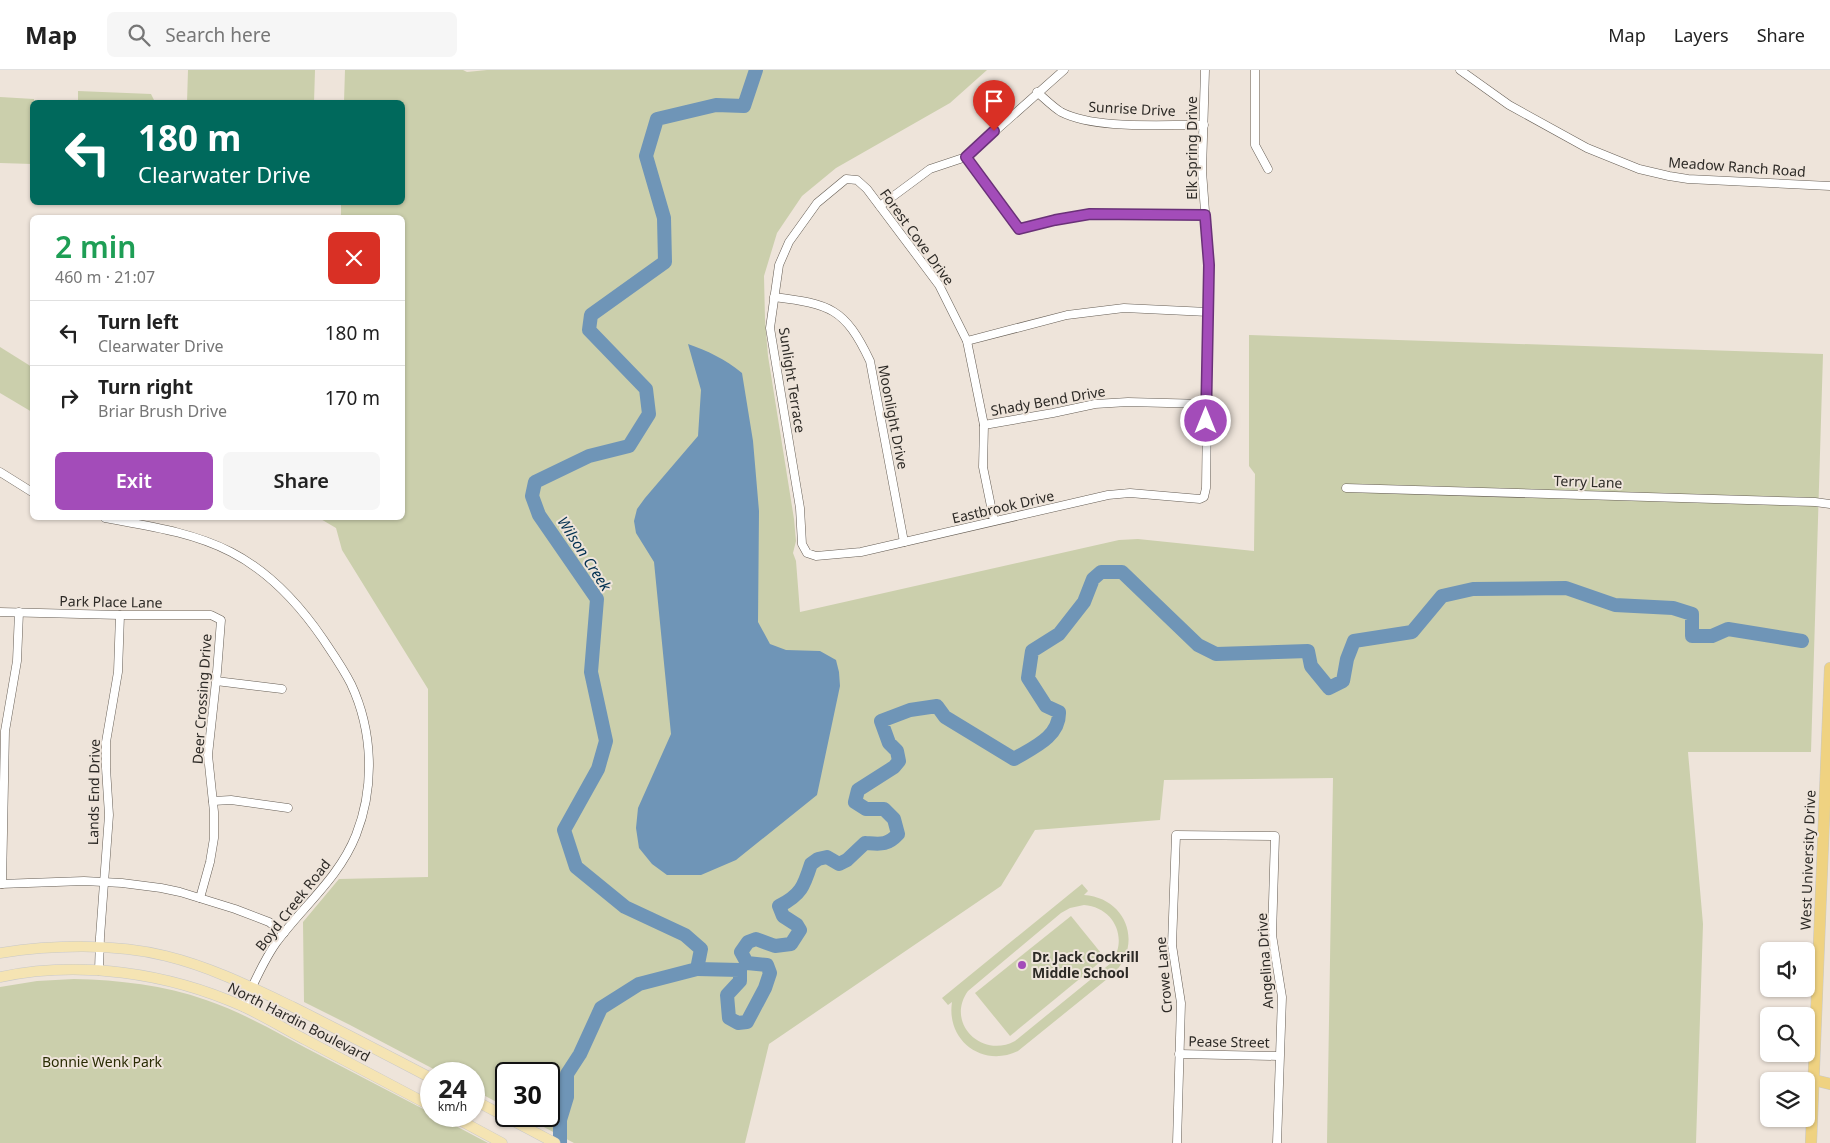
<!DOCTYPE html>
<meta charset="utf-8">
<style>
body{margin:0;font-family:"Noto Sans",sans-serif;background:#f6f6f6;color:#222;height:100vh;display:flex;flex-direction:column;font-size:19px;white-space:nowrap}
*{box-sizing:border-box;margin:0}
p{font-size:16px;color:#767676}
.icon{flex:none;width:28px;height:28px;fill:none;stroke:currentColor;stroke-width:2;stroke-linecap:round;stroke-linejoin:round}
.map{position:relative;flex:1;overflow:hidden}
.sheet{position:absolute;left:30px;top:145px;width:375px;height:305px;display:flex;flex-direction:column;background:#fff;border-radius:8px;box-shadow:0 1px 4px #0004}
.sheet>*{flex:none}
.top-card{position:absolute;left:30px;top:30px;width:375px;height:105px;border-radius:8px;box-shadow:0 1px 4px #0004;background:#00695c;color:#fff;overflow:hidden}
.controls{position:absolute;left:1760px;top:872px;display:grid;gap:10px}
.controls a{display:grid;place-items:center;width:55px;height:55px;border-radius:8px;background:#fff;box-shadow:0 1px 4px #0004;font-size:25px}
.speed{position:absolute;left:420px;top:992px;display:flex;gap:10px;font-size:25px;font-weight:700;text-align:center}
.speed>*{display:grid;place-content:center;width:65px;height:65px;border-radius:50%;background:#fff;box-shadow:0 1px 4px #0004;line-height:1}
.speed small{font-size:12px;font-weight:400}
.speed .limit{border:2px solid #111;border-radius:8px;background:#fff;color:#111}
.pin{position:absolute;display:grid;place-items:center;width:42px;height:42px;color:#fff;margin:-51px -21px;border-radius:50% 50% 50% 0;rotate:-45deg;box-shadow:0 0 5px #0007}
.pin .icon{rotate:45deg}
.me{position:absolute;width:55px;margin:-28px;rotate:0deg;stroke-linejoin:round;filter:drop-shadow(0 0 4px #0008)}
.turn{display:flex;align-items:center;gap:18px;height:105px;padding:0 25px;font-size:22px}
.turn .icon{width:65px;height:65px;stroke-width:2.5}
.turn b{display:block;font-size:35px;line-height:42px}
.round{display:grid;place-items:center;flex:none;width:52px;height:52px;border-radius:8px;background:#f6f6f6}
.headline{display:flex;align-items:center;justify-content:space-between;height:85px;padding:0 25px}
h1{font-size:30px;font-weight:600;line-height:38px;color:#1e9e55}
.primary-button{display:flex;gap:10px;margin-top:auto;padding:10px 25px}
.primary-button a{flex:1;height:58px;border-radius:8px;background:#a34cb9;color:#fff;font-size:20px;font-weight:600;line-height:58px;text-align:center}
.primary-button a+a{background:#f6f6f6;color:#222}
ul{padding:0;list-style:none}
li{display:flex;align-items:center;gap:15px;height:65px;padding:0 25px;border-top:1px solid #e0e0e0}
li div{flex:1}
li b{display:block;font-size:19px}
li em{font-style:normal}
header{display:flex;align-items:center;gap:30px;box-sizing:border-box;height:70px;padding:0 25px;background:#fff;border-bottom:1px solid #e0e0e0}
header strong{font-size:24px}
nav{display:flex;gap:28px;margin-inline-start:auto;font-size:18px}
.search{width:350px;height:45px;background:#f6f6f6;display:flex;align-items:center;gap:12px;box-sizing:border-box;padding:0 18px;border-radius:8px;color:#767676;font-size:19px}
.map>svg:first-child{display:block}
.green{fill:#cbcfac;fill-rule:evenodd}
.water{fill:#6f95b7}
.lines{fill:none;stroke-linecap:round;stroke-linejoin:round}
.river{stroke:#6f95b7;stroke-width:14}
.minor-casing{stroke:#665e55;stroke-width:9}
.major-casing{stroke:#c8c8c7;stroke-width:11}
.highway-casing{stroke:#c8c8c7;stroke-width:12}
.minor{stroke:#fff;stroke-width:8}
.major{stroke:#f5e4b3;stroke-width:10}
.highway{stroke:#efd281;stroke-width:11}
.route-casing{stroke:#6a3178;stroke-width:12}
.route{stroke:#a34cb9;stroke-width:9}
.poi-dot{fill:#a34cb9;stroke:#eee4da;stroke-width:2}
.labels{text-anchor:middle;stroke-width:4;stroke-linejoin:round;paint-order:stroke}
.street-label{font-size:14px;fill:#2d2a26;stroke:#eee4da}
.poi-label{font-size:14px;font-weight:bold;fill:#2d2a26;stroke:#eee4da;text-anchor:start}
.park-label{font-size:14px;fill:#2a2c04;stroke:#eee4da}
.water-label{font-size:15px;font-style:italic;fill:#002f50;stroke:#eee4da}
</style>
<header>
<strong>Map</strong>
<div class="search"><svg class="icon" aria-label="search" viewBox="0 0 24 24"><circle cx="10" cy="10" r="6"/><path d="M15 15l6 6"/></svg>Search here</div>
<nav><a>Map</a><a>Layers</a><a>Share</a></nav>
</header>
<div class="map">
<svg width="1830" height="1073" viewBox="0 0 1830 1073">
<rect width="100%" height="100%" fill="#eee4da"/>
<g class="green">
<path d="M188 0H315L314 32H187Z"/>
<path d="M345 0H463L467 2 487 0H987L950 33 836 98 802 126 777 163 764 206 765 250 768 286 794 449 796 471 793 483 796 491 800 542 1119 470 1138 469 1254 481 1255 404 1249 396V265L1823 284 1811 682H1688L1703 854 1696 1073H1327L1333 708 1164 710 1160 750 1035 760 1001 816 769 974 745 1073H574L523 1046H549V1004H506V1037L474 1020V1004H443L350 955 304 932 303 852 339 809 428 807V619L342 480 336 458 319 448H402V148L341 147V133L402 132V32H344Z"/>
<path d="M78 21 151 24 155 32H78Z"/>
<path d="M0 27 34 29V32H32V94L0 93Z"/>
<path d="M0 277 32 297V342L0 323Z"/>
<path d="M1082 814 1088 821 1084 825C1127 828 1144 875 1112 905L1018 981C983 998 946 971 952 932L948 935 942 928ZM1084 835C1114 837 1129 869 1111 893L1015 971C982 989 945 953 968 921L1061 843 1070 838Z"/>
<path d="M1071 846 1105 888 1010 966 975 923Z"/>
<path d="M74 909C119 910 164 915 206 930 241 942 273 960 306 978 348 1000 389 1021 431 1043V1046H437L488 1073H0V917L37 911Z"/>
</g>
<path class="water" d="M688 274C708 281 725 289 742 303L753 371 759 441 758 552 770 574 786 580 820 581 836 590 839 602 840 616 817 725 736 790 701 805H667L652 794 639 778 636 758 638 738 671 664 654 492 636 463 634 451 637 439 645 428 698 366 701 320Z"/>
<g class="lines">
<g class="river">
<path d="M697 899 740 900V911L727 925 729 948 738 953 747 952 765 918 770 903 767 895 747 893 741 882 748 872 756 869 775 876 791 874 800 860 797 855 783 846 779 836C801 825 804 816 811 794L818 789 827 787 839 794 847 790 865 773C880 774 887 776 898 764L894 749 884 739H866L855 732 858 720 894 697 899 691 897 681 889 673 881 651 910 640 937 636 945 647 1014 689C1032 678 1060 667 1059 642L1046 636 1028 608 1032 581 1059 564 1084 532 1093 509 1101 502H1122L1198 575 1216 584 1308 581 1311 596 1329 618 1343 611 1347 589 1354 571 1412 562 1442 526 1473 519 1566 518 1615 535 1673 538 1692 544V566H1712L1728 559 1802 571"/>
<path d="M560 1073V1050L567 1027V1004L580 984 601 938 639 914 697 899 701 879 685 865 625 837 576 797 564 760 598 699 606 671 591 602 597 529 539 445 532 426 535 412 589 386 629 376 649 344 646 319 589 260 591 245 665 192 664 148 646 86 657 49 716 35 744 36 756 0"/>
</g>
<defs>
<g id="minor">
<path d="M1255 0V75L1268 99"/>
<path d="M1460 0 1509 35 1587 78 1639 99 1669 106 1688 109 1830 116"/>
<path d="M1037 22C1045 29 1053 37 1061 42 1096 60 1164 54 1204 55"/>
<path d="M966 87 1019 159 1055 149 1090 144 1205 145"/>
<path d="M880 136 930 99 966 87 1064 0"/>
<path d="M774 227C830 234 845 238 870 291L904 472"/>
<path d="M967 271 1067 245 1124 238 1208 242"/>
<path d="M984 355 1053 343 1095 334 1128 332 1206 334"/>
<path d="M0 402 32 422"/>
<path d="M1346 418 1815 432 1830 434"/>
<path d="M105 448C148 456 192 462 231 482 270 502 299 534 323 569 333 584 343 598 351 614 373 661 375 717 356 765 339 808 303 836 276 873 262 893 253 915 243 937"/>
<path d="M994 451 983 397 984 355 967 271 939 215 867 119 857 110 846 109 817 133 789 172 779 195 770 258 800 438 802 474 807 483 816 486 861 482 1108 425 1130 423 1200 429 1204 427 1206 418 1209 195 1202 101 1205 0"/>
<path d="M0 542 120 545H211L221 550 217 602 208 685 214 742V768L210 792 200 828"/>
<path d="M216 611 282 619"/>
<path d="M213 731 231 730 288 738"/>
<path d="M0 814 84 811 122 813 161 818 180 822 235 839 269 852 284 863"/>
<path d="M2 814 5 661 17 591 19 542"/>
<path d="M99 901 100 867 109 745 106 698V672L118 602 120 545"/>
<path d="M1179 984 1278 986"/>
<path d="M1177 1073 1181 933 1172 875 1176 765 1275 766 1272 865 1282 927 1277 1073"/>
</g>
<g id="major">
<path d="M0 883C52 875 115 873 166 886 211 897 251 917 293 937 339 960 385 984 431 1008"/>
<path d="M0 907C80 890 168 903 242 936 264 946 285 959 306 970 348 992 390 1014 431 1036"/>
<path d="M474 1030 555 1073"/>
<path d="M452 1046 502 1073"/>
</g>
<g id="highway">
<path d="M1814 1010 1830 1014"/>
<path d="M1811 1073 1830 598"/>
</g>
</defs>
<use href="#minor" class="minor-casing"/>
<use href="#major" class="major-casing"/>
<use href="#highway" class="highway-casing"/>
<use href="#minor" class="minor"/>
<use href="#major" class="major"/>
<use href="#highway" class="highway"/>
</g>
<g class="lines">
<defs>
<path id="route" d="M994 61 966 87 1019 159 1055 150 1090 144 1205 145 1209 195 1206 351"/>
</defs>
<use href="#route" class="route-casing"/>
<use href="#route" class="route"/>
</g>
<circle class="poi-dot" cx="1022" cy="895" r="5"/>
<g class="labels">
<g class="street-label">
<text transform="translate(1132 39) rotate(3)" y="5">Sunrise Drive</text>
<text transform="translate(1192 78) rotate(-90)" y="5">Elk Spring Drive</text>
<text transform="translate(1737 97) rotate(4)" y="5">Meadow Ranch Road</text>
<text transform="translate(917 167) rotate(54)" y="5">Forest Cove Drive</text>
<text transform="translate(792 310) rotate(81)" y="5">Sunlight Terrace</text>
<text transform="translate(1048 331) rotate(-10)" y="5">Shady Bend Drive</text>
<text transform="translate(893 347) rotate(79)" y="5">Moonlight Drive</text>
<text transform="translate(1588 412) rotate(2)" y="5">Terry Lane</text>
<text transform="translate(1003 437) rotate(-13)" y="5">Eastbrook Drive</text>
<text transform="translate(111 532) rotate(1)" y="5">Park Place Lane</text>
<text transform="translate(202 629) rotate(-86)" y="5">Deer Crossing Drive</text>
<text transform="translate(94 722) rotate(-89)" y="5">Lands End Drive</text>
<text transform="translate(1808 790) rotate(-88)" y="5">West University Drive</text>
<text transform="translate(293 835) rotate(-52)" y="5">Boyd Creek Road</text>
<text transform="translate(1265 891) rotate(-94)" y="5">Angelina Drive</text>
<text transform="translate(1164 905) rotate(-95)" y="5">Crowe Lane</text>
<text transform="translate(299 952) rotate(27)" y="5">North Hardin Boulevard</text>
<text transform="translate(1229 972) rotate(1)" y="5">Pease Street</text>
</g>
<g class="poi-label">
<text x="1032" y="892">Dr. Jack Cockrill<tspan x="1032" dy="16">Middle School</tspan></text>
</g>
<g class="park-label">
<text x="102" y="997">Bonnie Wenk Park</text>
</g>
<g class="water-label">
<text transform="translate(584 484) rotate(57)" y="5">Wilson Creek</text>
</g>
</g>
</svg>
<div class="controls">
<a><svg class="icon" aria-label="sound" viewBox="0 0 24 24"><path d="M4 9h4l5-4v14l-5-4H4zM17 9q2 3 0 6"/></svg></a>
<a><svg class="icon" aria-label="search" viewBox="0 0 24 24"><circle cx="10" cy="10" r="6"/><path d="M15 15l6 6"/></svg></a>
<a><svg class="icon" aria-label="layers" viewBox="0 0 24 24"><path d="M12 4l9 5-9 5-9-5zM3 14l9 5 9-5"/></svg></a>
</div>
<div class="speed"><div>24<small>km/h</small></div><div class="limit">30</div></div>
<div class="pin" style="left:994px;top:61px;background:#d93025"><svg class="icon" aria-label="arrive" viewBox="0 0 24 24"><path d="M6 21V4h12l-3 4 3 4H6"/></svg></div>
<svg class="me" style="left:1206px;top:351px" viewBox="-20 -20 40 40"><circle r="17" fill="#a34cb9" stroke="#fff" stroke-width="3"/><path d="M0-11L8 9 0 5-8 9z" fill="#fff"/></svg>
<div class="top-card">
<div class="turn"><svg class="icon" aria-label="left" viewBox="0 0 24 24"><path d="M17 20v-9H6M10 6l-5 5 5 5"/></svg><div><b>180 m</b>Clearwater Drive</div></div>
</div>
<section class="sheet">
<div class="headline"><div><h1>2 min</h1><p>460 m · 21:07</p></div><a class="round" style="background:#d93025;color:#fff"><svg class="icon" aria-label="close" viewBox="0 0 24 24"><path d="M6 6l12 12M18 6L6 18"/></svg></a></div>
<ul>
<li><svg class="icon" aria-label="left" viewBox="0 0 24 24"><path d="M17 20v-9H6M10 6l-5 5 5 5"/></svg><div><b>Turn left</b><p>Clearwater Drive</p></div><em>180 m</em></li>
<li><svg class="icon" aria-label="right" viewBox="0 0 24 24"><path d="M7 20v-9h11M14 6l5 5-5 5"/></svg><div><b>Turn right</b><p>Briar Brush Drive</p></div><em>170 m</em></li>
</ul>
<div class="primary-button"><a>Exit</a><a>Share</a></div>
</section>
</div>
